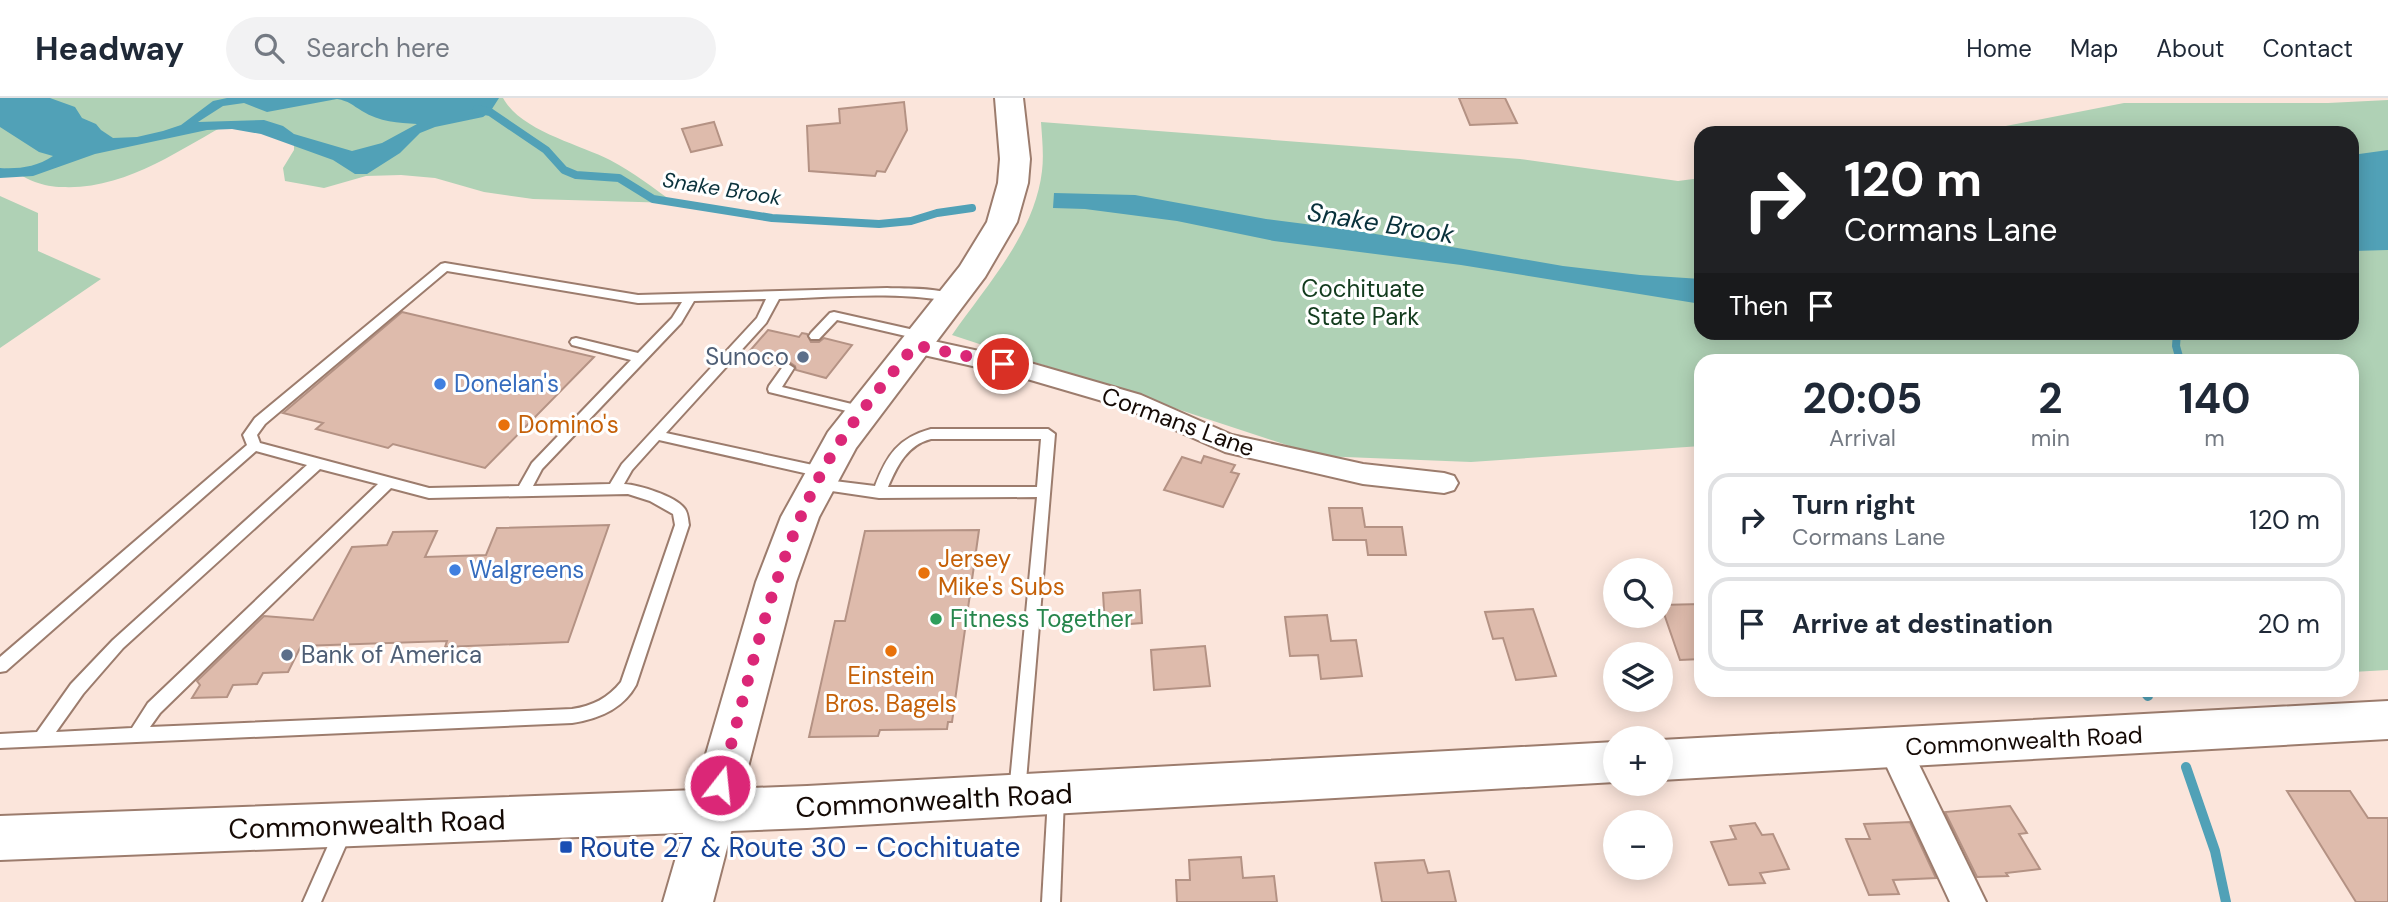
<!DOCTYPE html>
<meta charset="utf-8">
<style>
body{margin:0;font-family:"DM Sans",sans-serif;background:#f2f2f3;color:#1f2937;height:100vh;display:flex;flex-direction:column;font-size:26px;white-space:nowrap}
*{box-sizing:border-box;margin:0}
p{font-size:23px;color:#747a83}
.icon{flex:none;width:38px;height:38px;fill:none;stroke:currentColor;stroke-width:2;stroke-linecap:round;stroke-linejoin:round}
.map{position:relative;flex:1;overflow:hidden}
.side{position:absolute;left:1694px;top:256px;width:665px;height:343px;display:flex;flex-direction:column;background:#fff;border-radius:21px;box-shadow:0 4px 18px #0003}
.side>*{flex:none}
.banner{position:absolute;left:1694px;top:28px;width:665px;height:214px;border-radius:21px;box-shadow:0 4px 18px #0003;background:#202124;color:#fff;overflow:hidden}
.fabs{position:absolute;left:1603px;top:460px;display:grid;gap:14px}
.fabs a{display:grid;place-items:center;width:70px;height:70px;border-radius:50%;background:#fff;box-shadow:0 4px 18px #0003;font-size:35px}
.pin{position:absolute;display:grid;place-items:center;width:60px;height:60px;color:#fff;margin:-30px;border:4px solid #fff;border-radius:50%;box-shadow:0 2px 7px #0007}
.me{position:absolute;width:77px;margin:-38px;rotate:16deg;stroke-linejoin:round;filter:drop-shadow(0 0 5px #0008)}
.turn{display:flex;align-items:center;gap:24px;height:147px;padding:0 35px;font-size:32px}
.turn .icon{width:91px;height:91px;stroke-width:2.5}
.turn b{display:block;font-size:49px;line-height:60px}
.then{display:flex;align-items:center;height:66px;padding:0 35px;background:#0003;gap:14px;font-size:26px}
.eta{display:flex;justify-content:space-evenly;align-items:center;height:119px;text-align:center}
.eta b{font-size:42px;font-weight:700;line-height:49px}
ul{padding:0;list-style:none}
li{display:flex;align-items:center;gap:21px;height:94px;margin:0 14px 10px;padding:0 21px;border:4px solid #e0e1e3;border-radius:21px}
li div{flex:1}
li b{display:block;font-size:26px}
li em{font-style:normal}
header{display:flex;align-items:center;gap:42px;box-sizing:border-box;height:98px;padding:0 35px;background:#fff;border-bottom:2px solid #e0e1e3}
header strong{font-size:33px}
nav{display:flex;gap:38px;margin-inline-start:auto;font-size:24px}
.search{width:490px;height:63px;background:#f2f2f3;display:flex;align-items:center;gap:18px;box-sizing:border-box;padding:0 24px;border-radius:38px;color:#747a83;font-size:26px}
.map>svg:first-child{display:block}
.green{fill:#afd1b5}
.water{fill:#51a1b7;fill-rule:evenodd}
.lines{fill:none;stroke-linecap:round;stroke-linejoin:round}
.stream-far1{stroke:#51a1b7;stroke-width:8}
.stream{stroke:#51a1b7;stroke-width:10}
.building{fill:#debbac;stroke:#b49284;stroke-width:2}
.service-casing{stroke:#9c7c6d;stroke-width:4}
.minor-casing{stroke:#9c7c6d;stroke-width:4}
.secondary-casing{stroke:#9c7c6d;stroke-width:4}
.primary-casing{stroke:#9c7c6d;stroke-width:4}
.service{fill:#fff;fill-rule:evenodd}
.minor{fill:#fff;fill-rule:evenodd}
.secondary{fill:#fff;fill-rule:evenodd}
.primary{fill:#fff;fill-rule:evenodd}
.route{stroke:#db2777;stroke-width:12;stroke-dasharray:0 21.6}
.service-dot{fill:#5c6f8a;stroke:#fff;stroke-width:2.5}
.shop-dot{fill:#3f7fe0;stroke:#fff;stroke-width:2.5}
.food-dot{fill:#e8710a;stroke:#fff;stroke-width:2.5}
.leisure-dot{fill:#2e9e5b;stroke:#fff;stroke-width:2.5}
.transit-dot{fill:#1a4fb4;stroke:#fff;stroke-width:2.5}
.labels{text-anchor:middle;stroke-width:6;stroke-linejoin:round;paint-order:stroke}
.far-water-label{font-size:21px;font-style:italic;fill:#09313b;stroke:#fff}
.park-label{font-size:24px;fill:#123b1d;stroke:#fff}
.service-label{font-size:24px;fill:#4e5e75;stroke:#fff;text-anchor:end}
.shop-label{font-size:24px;fill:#366cbe;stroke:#fff;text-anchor:start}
.street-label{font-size:24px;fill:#150a05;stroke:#fff}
.food-label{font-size:24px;fill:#c56008;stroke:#fff;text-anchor:start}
.leisure-label{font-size:24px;fill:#27864d;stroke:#fff;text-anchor:start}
.water-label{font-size:26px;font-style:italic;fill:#09313b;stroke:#fff}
.near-street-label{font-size:28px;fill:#150a05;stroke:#fff}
.near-transit-label{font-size:28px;fill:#164399;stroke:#fff;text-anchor:start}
</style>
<header>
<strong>Headway</strong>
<div class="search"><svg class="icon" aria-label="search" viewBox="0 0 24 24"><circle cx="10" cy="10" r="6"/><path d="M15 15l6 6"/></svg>Search here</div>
<nav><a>Home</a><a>Map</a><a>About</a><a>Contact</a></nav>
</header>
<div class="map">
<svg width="2388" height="804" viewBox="0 0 2388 804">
<rect width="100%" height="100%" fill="#fbe5db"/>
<g class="green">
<path d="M0 0H503C521 33 579 46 610 62 633 74 654 90 674 105L533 101 484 94 435 80 401 77 366 78 324 90 285 83 283 70 294 52V36L233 23C179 51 127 92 62 89 54 89 43 87 35 84 23 80 14 71 0 70Z"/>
<path d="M2388 2V572L2352 574V262H1701V348L1471 364 1320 358 952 237C986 188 1035 135 1042 73 1044 57 1042 40 1041 24L1520 61 1678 83 1701 80V234H2352V35H1970L2124 5H2328Z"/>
<path d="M0 98 38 115V153L101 181 0 250Z"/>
</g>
<g class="water">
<path d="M0 0H50L75 9 82 20 96 26 101 32 113 40 137 39 163 33 181 27 213 3 227 0H499L490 14 483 19 435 29 420 35 400 55 367 76H355L333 62 261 36 232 31 207 32 95 56 33 78 0 80V70C20 71 36 69 53 58L39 54 0 29ZM337 1C349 3 352 7 362 13 380 24 398 25 417 26L382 45 352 53 294 36 283 28 264 22 198 24 223 8 244 5 267 14Z"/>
<path d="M2388 52V152L2352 153V57Z"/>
<path d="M1054 95 1135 97 1266 121 1352 132 1563 168 1640 177 1701 181V206L1461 167 1274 143 1177 123 1085 111 1053 110Z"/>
</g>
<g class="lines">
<g class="stream-far1">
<path d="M477 11 490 14 546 52 564 72 576 77 619 80 653 101 772 120 879 126 911 123 937 115 972 110"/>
<path d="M2177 234 2176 248 2180 262"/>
</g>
<g class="stream">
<path d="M2143 592 2148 598"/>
<path d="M2186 669 2215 753 2226 804"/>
</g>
</g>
<g class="building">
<path d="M1459 0H1505L1517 25 1470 27Z"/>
<path d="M904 4 907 32 885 74 877 73 875 78 809 73 807 28 840 25 839 11Z"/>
<path d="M714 24 722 47 691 54 682 31Z"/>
<path d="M402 214 594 259 485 370 393 346 388 350 316 331 323 325 283 315Z"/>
<path d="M768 232 799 239 802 235 807 236 811 244H819L824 240 852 247 826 280 796 272 795 268 789 264 780 268 776 267 780 263 748 255Z"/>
<path d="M1204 358 1235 367 1231 374 1239 376 1223 409 1164 392 1182 359 1201 365Z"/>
<path d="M1329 410H1362L1365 429H1402L1406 457H1368L1366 442H1333Z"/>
<path d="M609 427 568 544 445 549 447 543 301 548 288 574 263 575 257 586 233 587 227 599 192 600 200 587 197 583 264 518 313 522 352 449 387 447 393 434 437 433 425 459 486 457 497 430Z"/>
<path d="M979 432 952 624H948L947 631 880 632 878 638 809 639 835 523H845L865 433Z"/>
<path d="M1140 492 1142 525 1105 528 1103 495Z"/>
<path d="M1701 506V561L1680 562 1661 507Z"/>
<path d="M1533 511 1556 578 1516 582 1503 540 1493 541 1485 514Z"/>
<path d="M1327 517 1331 543 1356 542 1362 578 1321 581 1318 557 1290 558 1285 519Z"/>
<path d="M1205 548 1210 588 1154 592 1151 552Z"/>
<path d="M2287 693H2350L2368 720H2388V804H2356Z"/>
<path d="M2010 708 2027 735 2019 736 2040 771 2006 775 2008 778 1977 779 1945 714Z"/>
<path d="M1910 724 1936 780 1893 782 1899 796 1869 797 1846 741H1870L1864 726Z"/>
<path d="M1755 725 1762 737 1773 736 1789 771 1760 775 1765 785 1729 787 1711 744 1736 741 1730 728Z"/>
<path d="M1241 759 1243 780 1274 778 1277 804H1177L1176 782H1190L1189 762Z"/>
<path d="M1424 762 1428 775 1449 773 1456 804H1382L1375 765Z"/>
</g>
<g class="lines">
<defs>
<g id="service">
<path d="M445 165 638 197 887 190C906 191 944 189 959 200L953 204C896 193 837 199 779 201L766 225 666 335 822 369 829 374 822 379 659 342 632 372 624 386C639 387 675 398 684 410 688 414 688 422 689 427L636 587C623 611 598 621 572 625L0 650V636L37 634 71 586 113 542 307 367 256 353 6 573 0 574V559L247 347 243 337 255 320 441 166ZM447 173 638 205 682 204 672 220 638 255 576 240 572 241 570 244 572 247 631 262 532 365 519 388 429 390 260 345 257 337 265 326ZM766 201 757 220 622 366 610 386 533 388 542 371 681 225 694 203ZM320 371 378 386 148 605 132 630 56 634 83 596 123 550ZM391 390 429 400 628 396 650 403 673 416 675 427 621 584C608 600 593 608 572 611L150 629 160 615Z"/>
<path d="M834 214 923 234 929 238 923 242 837 222 819 241H811L809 238 811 235 830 215Z"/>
<path d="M788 266 794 270 782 289 868 310 870 313 868 316 863 317 769 294 768 291 769 288 784 267Z"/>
<path d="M931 331H1048L1055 336 1025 695 1023 700 1017 702 1011 700 1009 695 1037 399 879 400 818 391 811 386 818 381 875 388C887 357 898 340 931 331ZM931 341H1041L1037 389H888C897 368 907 347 931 341Z"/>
<path d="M1056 692 1062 695 1064 700 1060 804H1042L1048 700 1050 695Z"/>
<path d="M344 723 350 725 353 731 321 804H303L338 725Z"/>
</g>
<g id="minor">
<path d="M915 239 1020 262 1141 297 1232 337 1363 366 1444 375 1454 378 1458 385 1454 392 1444 395 1363 386 1225 354 1123 309 1017 278 906 253 903 247 906 241Z"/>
<path d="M1894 636 1906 640 1986 804H1950L1878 650 1882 640Z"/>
</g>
<g id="secondary">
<path d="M2388 603V641L1661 682V642Z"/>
<path d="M1615 644V684L807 730 0 762V718L807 688Z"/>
</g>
<path id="primary" d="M995 0H1023L1030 61 1028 85 1017 124 985 179 856 350 819 419 796 484 713 804H663L756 484 781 419 828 334 960 168 987 124 998 85 1000 61Z"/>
</defs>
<use href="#service" class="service-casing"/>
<use href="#minor" class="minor-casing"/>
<use href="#secondary" class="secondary-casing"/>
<use href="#primary" class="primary-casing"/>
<use href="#service" class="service"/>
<use href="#minor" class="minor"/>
<use href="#secondary" class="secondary"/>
<use href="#primary" class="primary"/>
</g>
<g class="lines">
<path class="route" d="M720 687C750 581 771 470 823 372 848 326 883 287 915 247L1003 266"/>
</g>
<g class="service-dot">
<circle cx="803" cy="259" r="7"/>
<circle cx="287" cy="557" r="7"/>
</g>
<g class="shop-dot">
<circle cx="440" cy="286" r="7"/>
<circle cx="455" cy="472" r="7"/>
</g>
<g class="food-dot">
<circle cx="504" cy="327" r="7"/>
<circle cx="924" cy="475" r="7"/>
<circle cx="891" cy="553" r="7"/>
</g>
<circle class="leisure-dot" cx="936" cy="521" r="7"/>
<rect class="transit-dot" x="559" y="742" width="14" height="14" rx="3.5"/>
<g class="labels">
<g class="far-water-label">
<text transform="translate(722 91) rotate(9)" y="7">Snake Brook</text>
</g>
<g class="park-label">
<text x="1363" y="199">Cochituate<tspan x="1363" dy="28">State Park</tspan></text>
</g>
<g class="service-label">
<text x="789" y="267">Sunoco</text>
<text x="301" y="565" text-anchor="start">Bank of America</text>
</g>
<g class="shop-label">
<text x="454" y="294">Donelan's</text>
<text x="469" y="480">Walgreens</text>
</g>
<g class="street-label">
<text transform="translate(1178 324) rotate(20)" y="8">Cormans Lane</text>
<text transform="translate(2024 643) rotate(-3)" y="8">Commonwealth Road</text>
</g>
<g class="food-label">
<text x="518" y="335">Domino's</text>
<text x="938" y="469">Jersey<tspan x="938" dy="28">Mike's Subs</tspan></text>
<text x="891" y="586" text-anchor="middle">Einstein<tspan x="891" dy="28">Bros. Bagels</tspan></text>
</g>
<g class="leisure-label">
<text x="950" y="529">Fitness Together</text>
</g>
<g class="water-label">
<text transform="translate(1381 125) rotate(9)" y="9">Snake Brook</text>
</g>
<g class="near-street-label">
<text transform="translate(934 702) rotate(-3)" y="10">Commonwealth Road</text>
<text transform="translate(367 726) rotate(-2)" y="10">Commonwealth Road</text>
</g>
<g class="near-transit-label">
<text x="580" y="759">Route 27 &amp; Route 30 - Cochituate</text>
</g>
</g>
</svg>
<div class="fabs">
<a><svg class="icon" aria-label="search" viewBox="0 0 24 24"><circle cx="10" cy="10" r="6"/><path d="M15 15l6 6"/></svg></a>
<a><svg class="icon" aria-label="layers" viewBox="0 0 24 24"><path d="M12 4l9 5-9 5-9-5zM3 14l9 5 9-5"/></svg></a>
<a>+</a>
<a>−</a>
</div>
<div class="pin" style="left:1003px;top:266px;background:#d93025"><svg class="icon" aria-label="arrive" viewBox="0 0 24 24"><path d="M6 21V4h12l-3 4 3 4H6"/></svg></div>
<svg class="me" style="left:720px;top:687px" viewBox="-20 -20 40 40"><circle r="17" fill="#db2777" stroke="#fff" stroke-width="3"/><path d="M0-11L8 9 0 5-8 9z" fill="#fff"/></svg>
<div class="banner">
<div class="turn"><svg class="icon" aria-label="right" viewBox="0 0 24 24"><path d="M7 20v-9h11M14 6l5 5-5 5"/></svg><div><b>120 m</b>Cormans Lane</div></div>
<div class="then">Then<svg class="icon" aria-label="arrive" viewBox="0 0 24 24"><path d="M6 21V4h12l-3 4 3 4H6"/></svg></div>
</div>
<section class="side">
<div class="eta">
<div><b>20:05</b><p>Arrival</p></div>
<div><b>2</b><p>min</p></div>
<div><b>140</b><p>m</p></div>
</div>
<ul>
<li><svg class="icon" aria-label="right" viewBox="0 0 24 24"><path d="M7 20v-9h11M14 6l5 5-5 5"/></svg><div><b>Turn right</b><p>Cormans Lane</p></div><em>120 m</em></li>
<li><svg class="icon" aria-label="arrive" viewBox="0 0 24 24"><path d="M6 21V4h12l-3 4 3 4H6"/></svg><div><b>Arrive at destination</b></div><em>20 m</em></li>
</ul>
</section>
</div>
